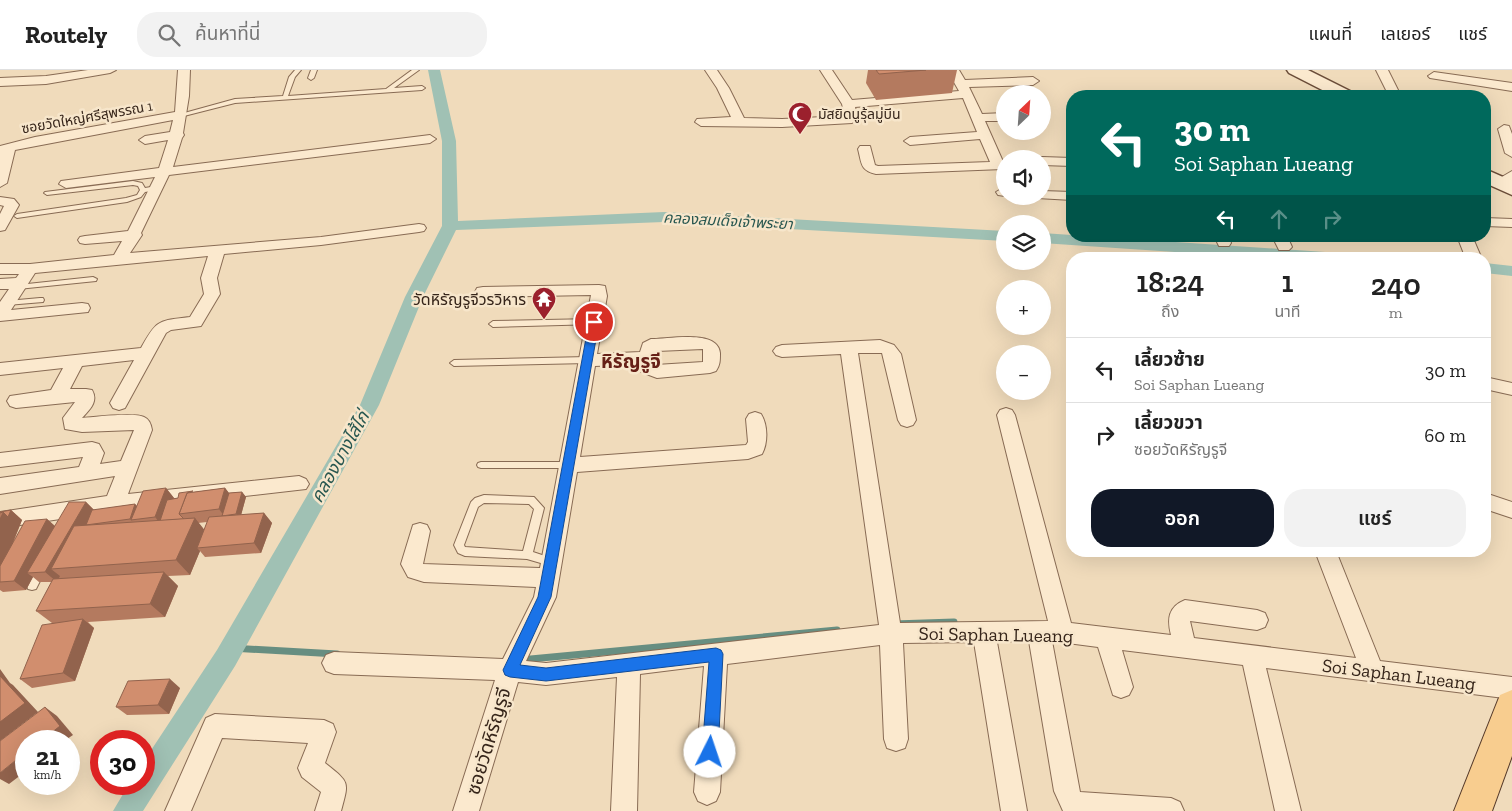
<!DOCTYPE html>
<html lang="th">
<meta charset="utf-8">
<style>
body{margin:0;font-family:"Zilla Slab","Noto Sans Thai",serif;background:#f2f2f2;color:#222;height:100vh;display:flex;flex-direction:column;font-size:19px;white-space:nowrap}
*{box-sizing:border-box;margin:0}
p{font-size:16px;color:#767676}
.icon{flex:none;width:28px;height:28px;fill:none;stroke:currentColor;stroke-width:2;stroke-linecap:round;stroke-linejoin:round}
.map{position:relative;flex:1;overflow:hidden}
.sheet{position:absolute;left:1066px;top:182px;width:425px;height:305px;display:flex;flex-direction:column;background:#fff;border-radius:20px;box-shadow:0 5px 20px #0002}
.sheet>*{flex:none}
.top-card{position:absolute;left:1066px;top:20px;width:425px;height:152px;border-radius:20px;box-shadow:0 5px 20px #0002;background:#00695c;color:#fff;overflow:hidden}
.needle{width:32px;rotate:25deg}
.fabs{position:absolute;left:996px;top:15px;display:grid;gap:10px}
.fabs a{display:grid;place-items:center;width:55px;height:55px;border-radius:50%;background:#fff;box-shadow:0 5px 20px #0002;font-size:25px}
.speed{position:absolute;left:15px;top:660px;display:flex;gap:10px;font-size:25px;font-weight:700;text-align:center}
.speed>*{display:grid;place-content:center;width:65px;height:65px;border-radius:50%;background:#fff;box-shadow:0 5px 20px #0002;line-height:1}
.speed small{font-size:12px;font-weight:400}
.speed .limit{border:8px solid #d22;background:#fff;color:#111}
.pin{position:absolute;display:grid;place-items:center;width:42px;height:42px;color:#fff;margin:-21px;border:2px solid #fff;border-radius:50%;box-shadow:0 1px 5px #0007}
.me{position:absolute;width:55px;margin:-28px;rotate:4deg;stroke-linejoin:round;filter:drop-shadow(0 0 4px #0008)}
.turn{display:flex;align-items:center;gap:18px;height:105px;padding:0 25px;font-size:22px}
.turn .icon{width:65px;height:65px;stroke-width:2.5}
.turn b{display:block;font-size:35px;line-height:42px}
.lanes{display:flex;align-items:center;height:48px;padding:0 25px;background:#0003;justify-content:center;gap:25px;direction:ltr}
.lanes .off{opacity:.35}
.eta{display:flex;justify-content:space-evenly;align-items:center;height:85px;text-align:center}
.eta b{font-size:30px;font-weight:600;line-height:35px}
.button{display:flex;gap:10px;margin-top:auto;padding:10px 25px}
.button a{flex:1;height:58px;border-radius:20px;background:#111827;color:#fff;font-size:20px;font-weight:600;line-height:58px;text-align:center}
.button a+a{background:#f2f2f2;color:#222}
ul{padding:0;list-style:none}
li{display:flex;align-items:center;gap:15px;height:65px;padding:0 25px;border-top:1px solid #e0e0e0}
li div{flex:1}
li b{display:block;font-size:19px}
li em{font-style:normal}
header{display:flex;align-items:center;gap:30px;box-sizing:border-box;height:70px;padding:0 25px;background:#fff;border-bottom:1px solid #e0e0e0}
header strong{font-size:24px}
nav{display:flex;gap:28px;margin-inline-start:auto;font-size:18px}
.search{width:350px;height:45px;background:#f2f2f2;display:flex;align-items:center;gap:12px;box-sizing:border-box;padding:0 18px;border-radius:20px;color:#767676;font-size:19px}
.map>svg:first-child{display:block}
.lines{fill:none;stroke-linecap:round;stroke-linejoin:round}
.stream{stroke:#678e81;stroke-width:7}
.canal{fill:#a0c1b4;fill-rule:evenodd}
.service-casing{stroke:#886b54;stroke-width:2}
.minor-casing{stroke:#886b54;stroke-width:2}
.secondary-casing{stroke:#6a4c38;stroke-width:3}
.primary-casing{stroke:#553929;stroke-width:2}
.service{fill:#fbe9ce;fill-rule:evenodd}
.minor{fill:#fbe9ce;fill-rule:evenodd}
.secondary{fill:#fbe9ce;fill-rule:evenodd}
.primary{fill:#f8cd8f;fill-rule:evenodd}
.wall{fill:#b47a5f;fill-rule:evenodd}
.shaded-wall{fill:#92634d}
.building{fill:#d18e6e;stroke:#92634d}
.route{fill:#1a73e8;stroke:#114b97}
.labels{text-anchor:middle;stroke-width:5;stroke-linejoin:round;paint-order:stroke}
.far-poi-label{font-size:14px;fill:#36251a;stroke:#f7e6cb;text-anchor:start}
.far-street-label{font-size:14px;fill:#36251a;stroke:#f7e6cb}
.far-water-label{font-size:15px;font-style:italic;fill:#285750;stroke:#f7e6cb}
.poi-label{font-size:16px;fill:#36251a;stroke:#f7e6cb;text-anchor:end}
.water-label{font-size:18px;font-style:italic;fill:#285750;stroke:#f7e6cb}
.quarter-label{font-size:19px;font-weight:bold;fill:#662017;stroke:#f7e6cb}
.near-street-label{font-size:19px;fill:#36251a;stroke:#f7e6cb}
</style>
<header>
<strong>Routely</strong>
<div class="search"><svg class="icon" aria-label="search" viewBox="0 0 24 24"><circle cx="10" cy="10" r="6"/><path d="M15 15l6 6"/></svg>ค้นหาที่นี่</div>
<nav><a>แผนที่</a><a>เลเยอร์</a><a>แชร์</a></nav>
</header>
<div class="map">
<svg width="1512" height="741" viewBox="0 0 1512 741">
<rect width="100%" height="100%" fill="#f0dbbb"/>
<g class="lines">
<g class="stream">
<path d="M894 554 954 552"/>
<path d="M231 578 337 584"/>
<path d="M520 590 837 560"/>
</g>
<g class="canal">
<path d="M428 0H440L456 71 458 151 664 142 1005 161V171L664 152 456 160 423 227 379 335 235 596 143 741H113L129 714H144V691L217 580 360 335 405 227 442 156V71Z"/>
<path d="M1042 163 1355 184 1361 185 1363 189H1278L1042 173Z"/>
<path d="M1485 193 1512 196V206L1485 203Z"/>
</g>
<defs>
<g id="service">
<path d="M295 0H301L295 7 288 26 386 19 412 0H419L394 18 422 16 425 18 422 20 235 33 180 47 177 45 235 29 283 26 289 7Z"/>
<path d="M311 0H317L314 8 311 10 308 8Z"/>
<path d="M133 111 142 113 145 118 157 116 160 118 157 120 145 122 141 127 127 132 17 148 14 146 17 144 126 128 137 125 140 120 138 116 133 115 47 125 44 123 45 122Z"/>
<path d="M93 207 97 209 96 211 18 219 14 217 18 215Z"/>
<path d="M40 228H43L44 230 43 232 7 235 3 233 7 231Z"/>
<path d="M594 249 597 250 598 252 597 254 493 257 489 254 493 251Z"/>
<path d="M588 287 592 290 588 293 454 296 450 293 454 290Z"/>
<path d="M481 392H569L572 393 573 395 572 397 569 398H481L478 397 477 395 478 393Z"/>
<path d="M484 425 534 427 544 438 533 482 554 489 556 492 554 495 551 496 527 489 465 486 458 483 454 475 471 432 475 428ZM484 433 529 434 534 439 523 481 465 477 464 475 478 437Z"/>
<path d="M40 497 44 498 45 501 36 519 32 520 28 519 27 516 36 498Z"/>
</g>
<g id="minor">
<path d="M88 0H116L110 3 46 14 0 16V8L46 6Z"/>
<path d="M178 0H190L189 26 183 63 184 65 182 68 173 97 430 65 436 69 430 73 169 105 141 163 142 165 130 183 321 167 419 154 424 155 426 158 424 161 419 162 321 175 224 184 217 208 220 224 201 256 171 260 166 263 125 338 119 340 113 338 110 333 134 290 82 296 70 319H86L92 320C99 332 89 340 82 348 95 347 134 342 144 347 149 349 151 354 152 360L128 424 299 406 306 409 309 414 306 419 114 441 0 458V442L107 426 115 406 0 424V408L79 397 83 387 0 397V383L92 372 99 374 104 383 100 394 121 391 134 360 82 362 65 359 63 348 75 332 16 338 10 336 7 331 10 326 51 320 63 298 0 305V293L141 278C157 249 158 251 190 247L204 224 201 208 208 186 35 203 11 240 82 233 88 234 90 238 88 242 0 251V232L9 219H0V209L16 208 19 204H0V194H30L114 185 122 171 85 174 80 173 78 170 80 167 85 166 128 161 155 107 66 118 59 114 61 111 159 98 168 70 145 74 139 70 145 66 170 62 173 50 15 80 7 113 0 117V76L35 67 175 42Z"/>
<path d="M705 0H717L729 18 744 48 782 49 845 46 842 34 820 0H832L852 30 959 21 947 0H959L965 10 1033 7 1039 11 1033 15 969 17 982 44 1005 43V51H985L1005 96 1003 99 876 104C860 100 862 94 858 79L860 76H870L875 95 878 96 990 92 980 69 910 75 904 71 910 67 977 62 963 28 855 37 858 49 852 53 782 57 701 56 695 52 697 49 731 47 717 18Z"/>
<path d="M1376 0H1388L1401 26H1389Z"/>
<path d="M1434 2 1512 13V21L1430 8 1428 6Z"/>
<path d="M1504 55 1509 56 1512 64V87L1505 83 1498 59Z"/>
<path d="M1042 87 1072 88V96L1042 95V89H1037Z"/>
<path d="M1512 101V111H1502L1500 108Z"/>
<path d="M1003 118H1005V126L998 125 996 122Z"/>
<path d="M1042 121 1072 122V130L1037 128 1036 126H1042Z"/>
<path d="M0 127 14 129 19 135 5 160 0 161V144L4 136 0 135Z"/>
<path d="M1485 148 1512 149V157L1485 156Z"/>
<path d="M1214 166H1229L1231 173 1229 176H1219Z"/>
<path d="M1272 166H1287L1292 177 1289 180H1279Z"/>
<path d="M1457 166H1472L1482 189H1466Z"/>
<path d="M599 215 605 216 607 226 597 284 640 282 643 273 651 269C669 269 718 259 720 283 720 291 720 295 716 301L710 303 657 308 641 302 639 294 595 296 580 387 746 375 748 372 746 349 749 344 755 342 761 344C768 355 768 373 762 384L748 389 577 402 556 527 526 591 546 593 879 555 841 284 782 287 776 285 773 281 776 277 782 275 880 270 894 275 901 284 916 350 913 355 907 357 901 355 898 350 882 283H858L900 553 1048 551 997 345 1000 340 1006 338 1012 340 1015 345 1071 553 1171 565C1167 549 1168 537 1185 530L1257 540 1265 543 1268 550 1265 557 1257 560 1190 551 1194 568 1356 588 1315 481H1336L1380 591 1512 607V629L1266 598 1301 741H1275L1243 595 1122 580 1133 617 1129 625 1121 628 1113 625 1098 577 1052 571 1080 722 1171 728 1180 732 1184 741H1063L1054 721 1029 571 997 572 1027 741H1001L974 572 903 573 908 669 905 678 896 681 887 678 884 669 880 575 727 594 720 722 716 731 707 735 698 731 694 722 704 596 640 604 637 741H611L617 607 546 615 518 612 479 741H453L495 610 334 604 326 601 322 593 326 585 334 582 503 589 534 527 536 517 424 512 408 507 401 494 413 455 420 453 427 455 430 461 423 494 540 498 591 225 483 227 477 226 475 222 477 218 483 217ZM703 279V292L656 295 657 281Z"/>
<path d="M1485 307 1512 313V325L1485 319Z"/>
<path d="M1485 423 1512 432V448L1485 439Z"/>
<path d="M215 644 324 650 333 654 336 662 325 693C350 713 349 711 341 741H315L321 722 302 707 298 698 308 673 222 668 191 741H165L206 648Z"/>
</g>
<g id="secondary">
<path d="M1287 0H1308L1352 22 1354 26H1334L1289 3Z"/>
<path d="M1485 99 1512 111V125L1485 113Z"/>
</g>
<path id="primary" d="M1512 620V686L1492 741H1454L1500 625Z"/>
</defs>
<use href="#service" class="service-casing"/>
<use href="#minor" class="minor-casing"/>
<use href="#secondary" class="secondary-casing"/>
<use href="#primary" class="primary-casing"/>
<use href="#service" class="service"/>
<use href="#minor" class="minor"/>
<use href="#secondary" class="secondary"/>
<use href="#primary" class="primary"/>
</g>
<g class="wall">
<path d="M868 0H957L952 23 876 30 866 13Z"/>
<path d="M166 418 174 428H178L194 422 225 418 229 423 242 422 246 427 241 445 264 443 272 453 261 483 205 487 200 481 190 505 168 506 178 516 165 547 88 552 94 558 75 611 32 618 20 609 52 553 36 541 52 512H39L33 507 26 520 3 522 0 520V442L11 440 22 450 13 473 47 449 55 456 86 432 94 440 135 434 137 436ZM207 452 204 460 198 453Z"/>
<path d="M180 618 169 644 127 645 116 637Z"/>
</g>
<g class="shaded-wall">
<path d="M166 418 174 428 159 452 155 447Z"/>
<path d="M225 418 233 428 224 446 219 439Z"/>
<path d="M242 422 246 427 240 449 236 444Z"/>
<path d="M86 432 96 442 88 455 51 499 60 506 57 512 45 502Z"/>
<path d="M135 434 144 444 131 450 139 459 130 449Z"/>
<path d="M11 440 22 450 0 504V448L3 442Z"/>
<path d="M264 443 272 453 261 483 254 473Z"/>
<path d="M195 448 207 463 197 478 200 481 190 505 176 490Z"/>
<path d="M47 449 58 459 27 503 33 507 26 520 14 511Z"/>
<path d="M164 502 178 516 165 547 150 534Z"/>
<path d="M83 549 94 558 75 611 63 603Z"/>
<path d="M0 599 10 613 13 615 38 642 0 671Z"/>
<path d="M170 609 180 618 169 644 158 635Z"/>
<path d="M45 637 57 646 73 665 64 671H41Z"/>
<path d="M26 682V701L9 714 0 709V703Z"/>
</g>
<g class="building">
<path d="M876 0H926L879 4Z"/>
<path d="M166 418 155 447 131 450 143 421Z"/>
<path d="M225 418 219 439 179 444 187 423Z"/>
<path d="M193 421 187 423 179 444 184 449 160 451 167 430 178 428 179 423Z"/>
<path d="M242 422 236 444 222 446 229 423Z"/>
<path d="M69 432H86L45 502 27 503Z"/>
<path d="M135 434 130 449 86 455 92 440Z"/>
<path d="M11 440 8 447 3 442 0 443V442Z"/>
<path d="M264 443 254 473 197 478 209 447Z"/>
<path d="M195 448 176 490 51 499 74 456Z"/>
<path d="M47 449 14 511 0 512V496L25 451Z"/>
<path d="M164 502 150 534 36 541 53 509Z"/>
<path d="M83 549 63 603 20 609 42 555Z"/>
<path d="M0 606 25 633 0 652Z"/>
<path d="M170 609 158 635 116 637 128 611Z"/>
<path d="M45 637 60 656 41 671H26V682L0 703V671Z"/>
</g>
<path class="route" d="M594 249 599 252 551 527 520 595 546 598 716 578 721 580 723 584 718 682 715 688 710 690 705 688 702 682 709 592 546 611 510 607 505 605 503 600 538 527 589 252Z"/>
<defs>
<symbol id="mosque-pin" viewBox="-11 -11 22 30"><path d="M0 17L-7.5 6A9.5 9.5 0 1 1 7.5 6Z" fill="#9b202d" stroke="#f7e6cb"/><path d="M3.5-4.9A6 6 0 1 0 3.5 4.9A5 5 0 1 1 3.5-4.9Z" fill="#fff"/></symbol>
<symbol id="temple-pin" viewBox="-11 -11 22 30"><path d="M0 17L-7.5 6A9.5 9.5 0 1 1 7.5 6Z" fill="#9b202d" stroke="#f7e6cb"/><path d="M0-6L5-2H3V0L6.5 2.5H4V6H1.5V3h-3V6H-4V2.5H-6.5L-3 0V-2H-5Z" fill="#fff"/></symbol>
</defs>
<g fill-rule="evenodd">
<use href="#mosque-pin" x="786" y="30" width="28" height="38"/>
<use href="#temple-pin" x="530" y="215" width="28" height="38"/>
</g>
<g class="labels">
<g class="far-poi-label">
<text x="818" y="49">มัสยิดนูรุ้ลมู่บีน</text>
</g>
<g class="far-street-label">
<text transform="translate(87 47) rotate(-10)" y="5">ซอยวัดใหญ่ศรีสุพรรณ 1</text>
</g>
<g class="far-water-label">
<text transform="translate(728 151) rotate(3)" y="5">คลองสมเด็จเจ้าพระยา</text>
</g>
<g class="poi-label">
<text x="526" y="235">วัดหิรัญรูจีวรวิหาร</text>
</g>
<g class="water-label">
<text transform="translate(340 387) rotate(-61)" y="6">คลองบางไส้ไก่</text>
</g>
<g class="quarter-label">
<text x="631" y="298">หิรัญรูจี</text>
</g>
<g class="near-street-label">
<text transform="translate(996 564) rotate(1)" y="7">Soi Saphan Lueang</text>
<text transform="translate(1399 604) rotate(7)" y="7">Soi Saphan Lueang</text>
<text transform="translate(488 671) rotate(-73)" y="7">ซอยวัดหิรัญรูจี</text>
</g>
</g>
</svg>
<div class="fabs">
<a><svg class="needle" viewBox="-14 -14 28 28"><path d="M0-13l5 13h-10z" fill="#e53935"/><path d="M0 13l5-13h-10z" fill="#767676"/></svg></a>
<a><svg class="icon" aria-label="sound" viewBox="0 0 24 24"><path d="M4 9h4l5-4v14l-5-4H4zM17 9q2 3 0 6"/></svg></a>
<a><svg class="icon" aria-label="layers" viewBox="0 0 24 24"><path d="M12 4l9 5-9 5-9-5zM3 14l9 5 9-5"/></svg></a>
<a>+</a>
<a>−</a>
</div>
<div class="speed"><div>21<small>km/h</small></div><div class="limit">30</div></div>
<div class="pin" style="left:594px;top:252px;background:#d93025"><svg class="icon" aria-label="arrive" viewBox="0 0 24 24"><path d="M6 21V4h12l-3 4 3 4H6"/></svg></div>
<svg class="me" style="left:710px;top:682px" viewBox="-20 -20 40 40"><circle r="19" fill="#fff"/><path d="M0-13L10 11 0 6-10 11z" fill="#1a73e8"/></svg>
<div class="top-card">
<div class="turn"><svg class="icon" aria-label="left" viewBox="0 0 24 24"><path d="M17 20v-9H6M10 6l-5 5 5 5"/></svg><div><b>30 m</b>Soi Saphan Lueang</div></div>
<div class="lanes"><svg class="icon" aria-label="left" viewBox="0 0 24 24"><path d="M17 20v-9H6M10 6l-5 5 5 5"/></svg><svg class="icon off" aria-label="ahead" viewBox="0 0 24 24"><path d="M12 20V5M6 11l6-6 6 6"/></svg><svg class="icon off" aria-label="right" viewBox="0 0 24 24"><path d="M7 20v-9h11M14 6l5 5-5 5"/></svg></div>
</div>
<section class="sheet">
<div class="eta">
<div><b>18:24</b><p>ถึง</p></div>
<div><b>1</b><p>นาที</p></div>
<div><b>240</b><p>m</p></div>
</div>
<ul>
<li><svg class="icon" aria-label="left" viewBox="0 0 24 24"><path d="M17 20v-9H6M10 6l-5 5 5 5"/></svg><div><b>เลี้ยวซ้าย</b><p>Soi Saphan Lueang</p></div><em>30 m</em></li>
<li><svg class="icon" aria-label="right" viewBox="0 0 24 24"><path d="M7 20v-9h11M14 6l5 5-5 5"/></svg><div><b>เลี้ยวขวา</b><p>ซอยวัดหิรัญรูจี</p></div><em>60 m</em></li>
</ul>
<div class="button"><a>ออก</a><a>แชร์</a></div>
</section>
</div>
